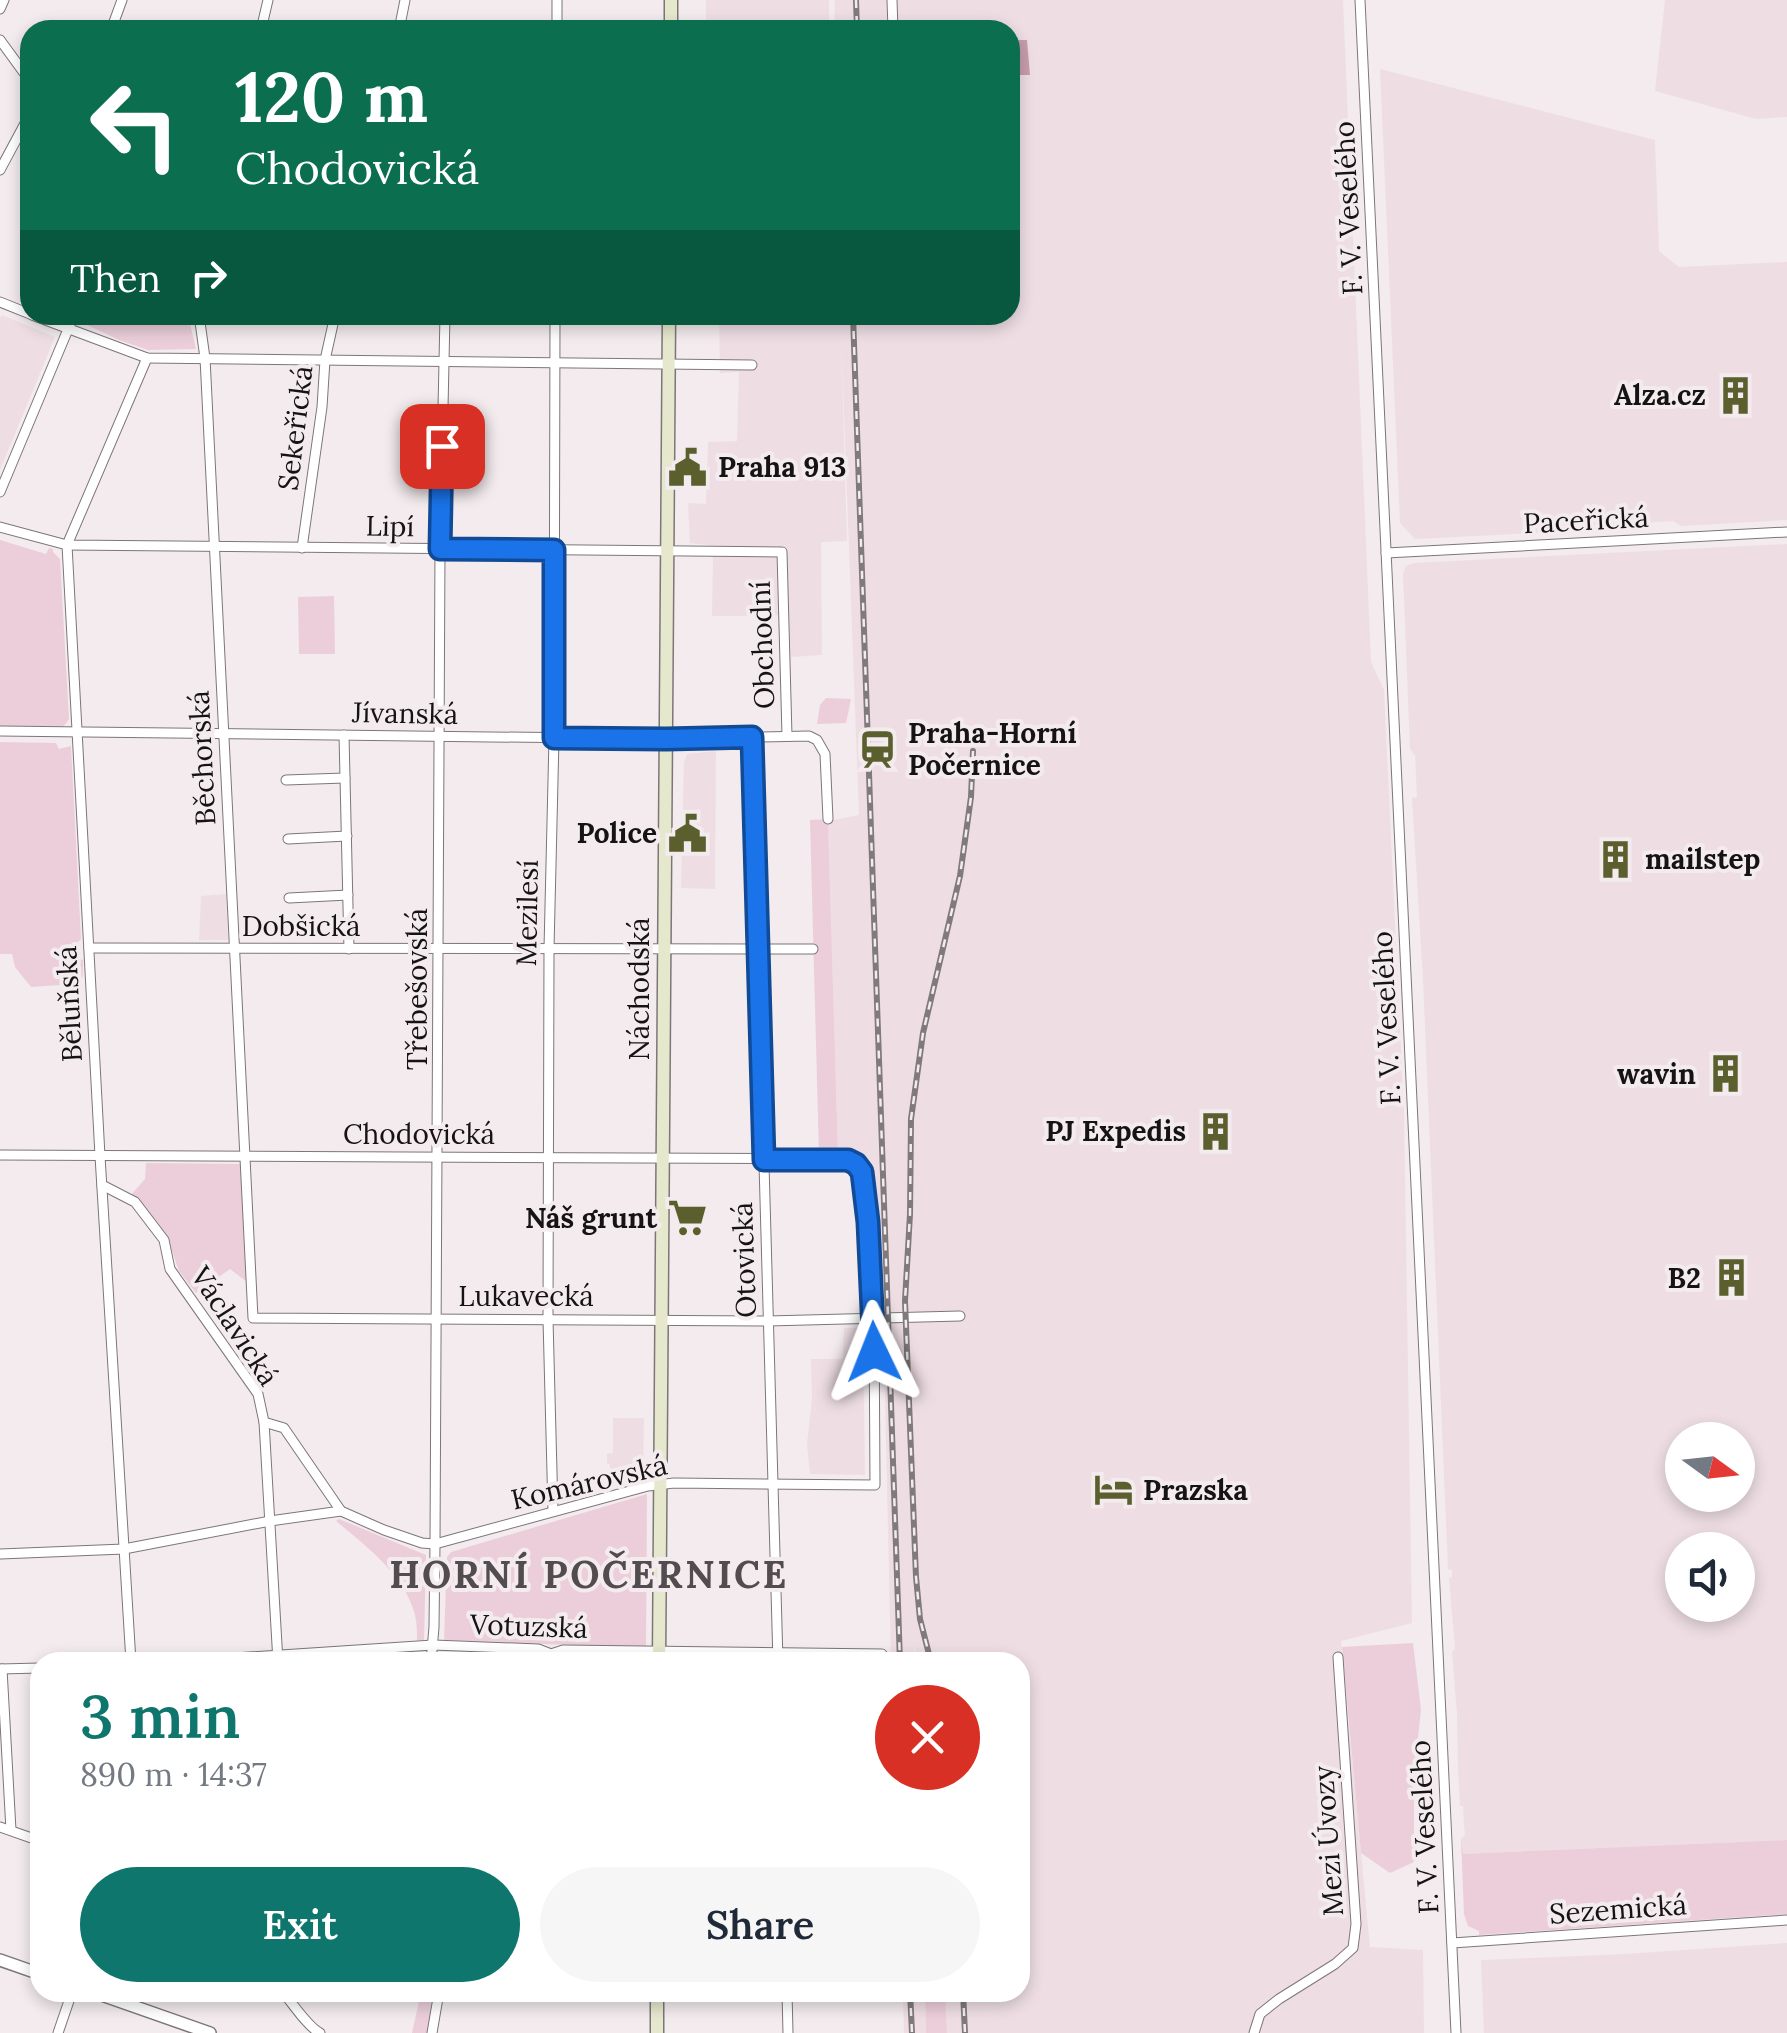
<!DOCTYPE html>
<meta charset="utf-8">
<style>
body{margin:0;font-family:Lora,serif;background:#f6f6f7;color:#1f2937;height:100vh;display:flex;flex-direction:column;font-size:38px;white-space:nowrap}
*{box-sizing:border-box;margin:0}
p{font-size:32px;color:#747a83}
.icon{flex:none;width:55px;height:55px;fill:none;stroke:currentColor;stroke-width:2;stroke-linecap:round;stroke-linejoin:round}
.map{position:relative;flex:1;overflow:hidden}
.panel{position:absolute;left:30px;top:1652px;width:1000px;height:350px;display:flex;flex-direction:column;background:#fff;border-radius:30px;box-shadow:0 5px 15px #0003}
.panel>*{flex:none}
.banner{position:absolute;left:20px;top:20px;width:1000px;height:305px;border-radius:30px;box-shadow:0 5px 15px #0003;background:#0b6e4f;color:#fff;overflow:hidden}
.needle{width:65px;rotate:105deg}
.controls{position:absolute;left:1665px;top:1422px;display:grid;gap:20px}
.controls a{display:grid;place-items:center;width:90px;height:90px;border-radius:50%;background:#fff;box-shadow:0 5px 15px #0003;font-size:50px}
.pin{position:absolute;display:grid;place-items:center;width:85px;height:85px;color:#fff;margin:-42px;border-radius:20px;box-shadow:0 5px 15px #0006}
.me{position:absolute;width:110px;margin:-55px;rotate:358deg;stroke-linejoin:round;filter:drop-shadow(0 0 8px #0008)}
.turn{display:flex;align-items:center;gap:35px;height:210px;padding:0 50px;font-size:45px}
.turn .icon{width:130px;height:130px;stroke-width:2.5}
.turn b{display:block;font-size:70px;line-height:85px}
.then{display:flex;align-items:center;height:95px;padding:0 50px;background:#0003;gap:20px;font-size:38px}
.round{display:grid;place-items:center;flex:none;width:105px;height:105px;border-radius:52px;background:#f6f6f7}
.overview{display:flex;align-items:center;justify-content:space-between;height:170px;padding:0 50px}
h1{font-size:60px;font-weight:600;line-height:75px;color:#0f766e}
.primary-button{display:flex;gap:20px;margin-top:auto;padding:20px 50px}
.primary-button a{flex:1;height:115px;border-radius:60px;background:#0f766e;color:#fff;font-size:40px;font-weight:600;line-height:115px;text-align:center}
.primary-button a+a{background:#f6f6f7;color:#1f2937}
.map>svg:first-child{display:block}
.built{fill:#eedee4;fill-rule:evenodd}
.green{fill:#ebceda}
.water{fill:#c89dae}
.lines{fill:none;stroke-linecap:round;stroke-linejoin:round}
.minor-casing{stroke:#7d7678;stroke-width:11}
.tertiary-casing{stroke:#7d7678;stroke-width:14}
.secondary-casing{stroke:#7d7678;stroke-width:15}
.minor{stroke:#fff;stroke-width:9}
.tertiary{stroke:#fff;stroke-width:11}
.secondary{stroke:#e5e8cd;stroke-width:12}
.rail-casing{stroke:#807a7c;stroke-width:6}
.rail{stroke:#f3ebee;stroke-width:2.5;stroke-dasharray:8;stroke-linecap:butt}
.route-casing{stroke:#114b97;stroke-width:25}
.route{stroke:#1a73e8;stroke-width:18}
.labels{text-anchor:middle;stroke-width:8;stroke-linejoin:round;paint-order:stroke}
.street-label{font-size:28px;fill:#161314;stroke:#f3ebee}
.poi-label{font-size:28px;font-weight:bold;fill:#161314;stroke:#f3ebee;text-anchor:end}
.district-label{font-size:38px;font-weight:bold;letter-spacing:2.5px;fill:#534c4f;stroke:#f3ebee}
</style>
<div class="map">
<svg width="1787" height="2033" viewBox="0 0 1787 2033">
<rect width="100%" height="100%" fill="#f3ebee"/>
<g class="built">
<rect x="706" y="0" width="123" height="30"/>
<path d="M835 0H1343L1371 662 1384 690 1404 1113 1412 1623 1341 1641 1370 1947 1423 1950 1424 2033H947L945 1993 1020 1992V1662H917L914 1645V1662H891L883 1311 879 1273 872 1213 868 1212 867 1177 862 1156 838 1155 828 821 859 815 841 334 847 541 821 542 822 655 791 657 788 614 769 616H712L713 559 710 545 690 543 688 503 706 504 708 442 737 441 739 372 720 373 719 315H1010V30H834Z"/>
<path d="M1665 0H1787V117L1756 119 1655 91Z"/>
<path d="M1380 69 1655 140 1659 251 1679 267 1787 262V520L1681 526 1673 521 1642 523 1635 528 1415 539 1400 523Z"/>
<path d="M2 315 55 337 0 470V318Z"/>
<path d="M1787 544V1840L1462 1854 1461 1839 1465 1835 1464 1825 1463 1806H1460L1458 1770 1457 1714 1452 1652 1455 1649 1449 1578 1452 1577V1570L1448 1569 1423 980 1412 798 1417 797 1415 755 1410 749 1403 573 1406 566 1413 563ZM1682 1440H1738V1495H1682ZM1682 1550H1738V1605H1682Z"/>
<path d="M716 751 715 889 681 888 684 762 687 754Z"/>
<path d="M226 894 228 940H199L201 896Z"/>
<path d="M844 1328H863L865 1475 810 1474 807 1444 812 1398 811 1359H843Z"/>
<path d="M613 1418H644L643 1477 622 1483V1472L610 1468V1464L607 1463V1454L613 1453Z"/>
<path d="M1787 1943V2033H1484L1481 1960 1625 1954Z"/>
<path d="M903 1993H925L926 2033H904Z"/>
</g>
<g class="green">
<path d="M82 315H188L196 349 148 350 119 340 81 322Z"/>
<path d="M0 540 46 554 49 548 53 549V552L60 559 69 719 63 727 0 726Z"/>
<path d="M334 596 335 654H299L298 597Z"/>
<path d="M826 698 851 699 846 723 817 724 820 705Z"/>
<path d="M0 742 56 743 59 749 71 746 81 939 78 942 80 959 83 960C83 975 84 994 66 994L60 985 31 987 15 967 12 954H0Z"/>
<path d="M828 819 838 1155H819L810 820Z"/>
<path d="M146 1163 241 1164 247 1282 230 1269 196 1293 179 1271 169 1242 158 1223 130 1196 145 1179Z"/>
<path d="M647 1494 646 1647 444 1641 447 1557 451 1552Z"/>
<path d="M339 1519 426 1555 424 1640H417C417 1632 417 1623 415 1615 405 1575 366 1546 336 1521Z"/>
<path d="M1413 1643 1421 1710 1414 1773V1862L1390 1873 1361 1853 1342 1647Z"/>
<path d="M1461 1839 1463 1854 1787 1840V1914L1479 1935V1931L1468 1926 1464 1914Z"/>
<path d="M423 1993H433L427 2033H412L420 1997Z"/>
<path d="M925 1993H945L947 2033H926Z"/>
</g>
<path class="water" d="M1010 40H1027L1030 75H1010Z"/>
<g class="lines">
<defs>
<g id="minor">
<path d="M892 0 893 30"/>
<path d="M1360 0 1456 2033"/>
<path d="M0 9 4 0"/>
<path d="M111 30 122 0"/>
<path d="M261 30 268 0"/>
<path d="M399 30 405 0"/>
<path d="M557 30V0"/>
<path d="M0 40 30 81"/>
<path d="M0 170 30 114"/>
<path d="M0 302 30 314"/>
<path d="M32 315 147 358 752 365"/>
<path d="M199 315 205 358 253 1318 768 1321 960 1316"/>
<path d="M0 492 74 315"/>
<path d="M0 527 67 545 782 552 787 736"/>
<path d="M302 548 322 407 325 360 335 315"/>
<path d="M1386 553 1787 532"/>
<path d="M0 731 666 739 809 736 817 740 825 754 828 819"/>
<path d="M344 735 349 949"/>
<path d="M752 737 778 1662"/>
<path d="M286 780 345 778"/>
<path d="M288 839 347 836"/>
<path d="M289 898 348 895"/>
<path d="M89 948 813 949"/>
<path d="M0 1155 848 1159 856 1164 862 1172 868 1222 874 1318 875 1485 674 1483 648 1486 435 1544 422 1543 384 1530 341 1511 284 1428 264 1422 258 1394 170 1269 164 1240 135 1202 102 1185"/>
<path d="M264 1422 278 1662"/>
<path d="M553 1511 548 1319 549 949 554 738 555 315"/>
<path d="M0 1554 124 1549 270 1521 341 1511"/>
<path d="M131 1662 100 1156 67 545 147 358"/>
<path d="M174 1662 433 1645 538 1649 551 1654 563 1650 882 1654"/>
<path d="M431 1662 434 1627 435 1544 440 549 445 315"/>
<path d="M0 1669 40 1668"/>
<path d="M2 1669 11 1830"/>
<path d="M0 1827 40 1841"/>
<path d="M1452 1943 1787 1920"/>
<path d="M283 1992C293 2004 308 2027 320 2033"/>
<path d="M533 1992 657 1993"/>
<path d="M787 1992 788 2033"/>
<path d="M58 2033 72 1992"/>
<path d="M432 2033 439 1992"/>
<path d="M1254 2033 1260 2014 1279 1999 1335 1964 1353 1948 1356 1924 1338 1657"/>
</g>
<g id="tertiary">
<path d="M0 1960 40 1974"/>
<path d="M93 1992 210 2033"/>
</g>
<g id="secondary">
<path d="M671 30V0"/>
<path d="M659 1662 669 315"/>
<path d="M657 2033V1992"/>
</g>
</defs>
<use href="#minor" class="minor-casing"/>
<use href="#tertiary" class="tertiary-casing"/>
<use href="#secondary" class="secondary-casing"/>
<use href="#minor" class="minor"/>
<use href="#tertiary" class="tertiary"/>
<use href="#secondary" class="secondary"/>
<defs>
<g id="rail">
<path d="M856 0 857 30"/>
<path d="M853 315 900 1662"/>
<path d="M931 1662 920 1619 916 1577 905 1301 910 1214 911 1119 923 1033 960 876 971 797 973 751"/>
<path d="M910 1992 912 2033"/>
<path d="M963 1992 965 2033"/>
</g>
</defs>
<use href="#rail" class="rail-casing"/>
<use href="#rail" class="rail"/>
</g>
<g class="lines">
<defs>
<path id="route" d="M442 446 440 549 554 550V738L666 739 752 737 764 1160H848L856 1164 862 1172 868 1222 874 1352"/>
</defs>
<use href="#route" class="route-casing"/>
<use href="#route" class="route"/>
</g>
<defs>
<symbol id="building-bare" viewBox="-9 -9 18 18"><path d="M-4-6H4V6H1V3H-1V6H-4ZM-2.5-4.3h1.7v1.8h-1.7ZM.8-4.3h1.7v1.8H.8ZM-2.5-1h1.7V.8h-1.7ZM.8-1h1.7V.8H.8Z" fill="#5a5f2d" stroke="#f3ebee" stroke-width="2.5" paint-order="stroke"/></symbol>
<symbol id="civic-bare" viewBox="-9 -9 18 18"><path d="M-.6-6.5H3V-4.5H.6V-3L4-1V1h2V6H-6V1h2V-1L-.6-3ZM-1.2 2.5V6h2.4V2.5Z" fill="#5a5f2d" stroke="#f3ebee" stroke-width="2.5" paint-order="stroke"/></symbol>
<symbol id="station-bare" viewBox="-9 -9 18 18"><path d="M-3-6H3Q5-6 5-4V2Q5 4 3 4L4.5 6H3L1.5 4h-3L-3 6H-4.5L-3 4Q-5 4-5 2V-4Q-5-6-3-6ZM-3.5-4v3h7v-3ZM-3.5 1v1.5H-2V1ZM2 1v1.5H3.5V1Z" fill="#5a5f2d" stroke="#f3ebee" stroke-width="2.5" paint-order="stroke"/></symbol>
<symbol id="supermarket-bare" viewBox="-9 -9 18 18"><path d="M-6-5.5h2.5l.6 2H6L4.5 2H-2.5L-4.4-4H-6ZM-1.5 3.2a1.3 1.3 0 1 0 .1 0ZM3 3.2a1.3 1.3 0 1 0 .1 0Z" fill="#5a5f2d" stroke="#f3ebee" stroke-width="2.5" paint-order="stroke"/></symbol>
<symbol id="hotel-bare" viewBox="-9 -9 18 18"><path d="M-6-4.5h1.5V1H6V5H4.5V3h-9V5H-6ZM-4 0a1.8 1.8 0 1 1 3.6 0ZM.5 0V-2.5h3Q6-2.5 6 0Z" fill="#5a5f2d" stroke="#f3ebee" stroke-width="2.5" paint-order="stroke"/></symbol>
</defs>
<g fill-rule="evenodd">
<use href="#building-bare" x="1708" y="368" width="55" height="55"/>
<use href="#civic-bare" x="660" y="440" width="55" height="55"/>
<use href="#station-bare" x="850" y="722" width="55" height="55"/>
<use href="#civic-bare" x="660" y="806" width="55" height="55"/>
<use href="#building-bare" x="1588" y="832" width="55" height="55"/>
<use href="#building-bare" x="1698" y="1046" width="55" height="55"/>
<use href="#building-bare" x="1188" y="1104" width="55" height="55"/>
<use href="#supermarket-bare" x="660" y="1190" width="55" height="55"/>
<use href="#building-bare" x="1704" y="1250" width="55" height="55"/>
<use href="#hotel-bare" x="1086" y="1462" width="55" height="55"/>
</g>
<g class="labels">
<g class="street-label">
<text transform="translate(1348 208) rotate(-93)" y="10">F. V. Veselého</text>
<text transform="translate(295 428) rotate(-83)" y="10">Sekeřická</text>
<text transform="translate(1586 520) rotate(-3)" y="10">Paceřická</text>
<text transform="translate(390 526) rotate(1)" y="10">Lipí</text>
<text transform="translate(762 645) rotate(-92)" y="10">Obchodní</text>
<text transform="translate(405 713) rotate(1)" y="10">Jívanská</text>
<text transform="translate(202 758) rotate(-93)" y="10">Běchorská</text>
<text transform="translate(527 913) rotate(-89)" y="10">Mezilesí</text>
<text x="301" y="936">Dobšická</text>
<text transform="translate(417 989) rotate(-90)" y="10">Třebešovská</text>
<text transform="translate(639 989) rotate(-90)" y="10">Náchodská</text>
<text transform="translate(69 1004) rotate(-93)" y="10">Běluňská</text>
<text transform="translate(1386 1018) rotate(-93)" y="10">F. V. Veselého</text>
<text x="419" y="1144">Chodovická</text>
<text transform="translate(744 1260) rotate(-92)" y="10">Otovická</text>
<text x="526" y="1306">Lukavecká</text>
<text transform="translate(235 1326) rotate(57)" y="10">Václavická</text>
<text transform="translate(589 1482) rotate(-13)" y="10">Komárovská</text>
<text transform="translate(529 1626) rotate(2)" y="10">Votuzská</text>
<text transform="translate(1424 1827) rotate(-93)" y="10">F. V. Veselého</text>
<text transform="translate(1328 1841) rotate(-94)" y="10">Mezi Úvozy</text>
<text transform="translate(1618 1909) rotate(-4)" y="10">Sezemická</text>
</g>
<g class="poi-label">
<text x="1706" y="405">Alza.cz</text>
<text x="718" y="477" text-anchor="start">Praha 913</text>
<text x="908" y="743" text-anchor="start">Praha-Horní<tspan x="908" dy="32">Počernice</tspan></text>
<text x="657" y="843">Police</text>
<text x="1645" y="869" text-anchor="start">mailstep</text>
<text x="1696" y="1084">wavin</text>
<text x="1186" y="1141">PJ Expedis</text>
<text x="657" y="1228">Náš grunt</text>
<text x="1701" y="1288">B2</text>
<text x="1143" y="1500" text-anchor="start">Prazska</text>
</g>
<g class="district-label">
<text x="589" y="1588">HORNÍ POČERNICE</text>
</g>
</g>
</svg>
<div class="controls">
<a><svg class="needle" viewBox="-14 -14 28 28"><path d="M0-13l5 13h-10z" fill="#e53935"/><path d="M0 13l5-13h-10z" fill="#747a83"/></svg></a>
<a><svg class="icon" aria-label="sound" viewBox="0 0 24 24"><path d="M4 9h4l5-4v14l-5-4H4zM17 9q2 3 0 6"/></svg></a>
</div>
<div class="pin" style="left:442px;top:446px;background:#d93025"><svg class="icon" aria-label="arrive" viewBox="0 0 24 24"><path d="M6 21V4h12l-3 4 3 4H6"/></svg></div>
<svg class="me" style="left:874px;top:1352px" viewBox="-20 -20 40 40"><path d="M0-17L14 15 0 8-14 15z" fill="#1a73e8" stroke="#fff" stroke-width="4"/></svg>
<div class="banner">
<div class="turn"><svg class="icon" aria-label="left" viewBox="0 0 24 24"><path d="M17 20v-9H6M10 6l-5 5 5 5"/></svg><div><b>120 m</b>Chodovická</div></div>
<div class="then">Then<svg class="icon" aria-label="right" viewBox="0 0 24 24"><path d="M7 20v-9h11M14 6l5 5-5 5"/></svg></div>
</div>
<section class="panel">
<div class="overview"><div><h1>3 min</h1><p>890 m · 14:37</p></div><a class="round" style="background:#d93025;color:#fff"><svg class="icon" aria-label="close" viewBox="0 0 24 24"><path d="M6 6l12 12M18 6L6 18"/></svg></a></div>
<div class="primary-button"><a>Exit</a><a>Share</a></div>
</section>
</div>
